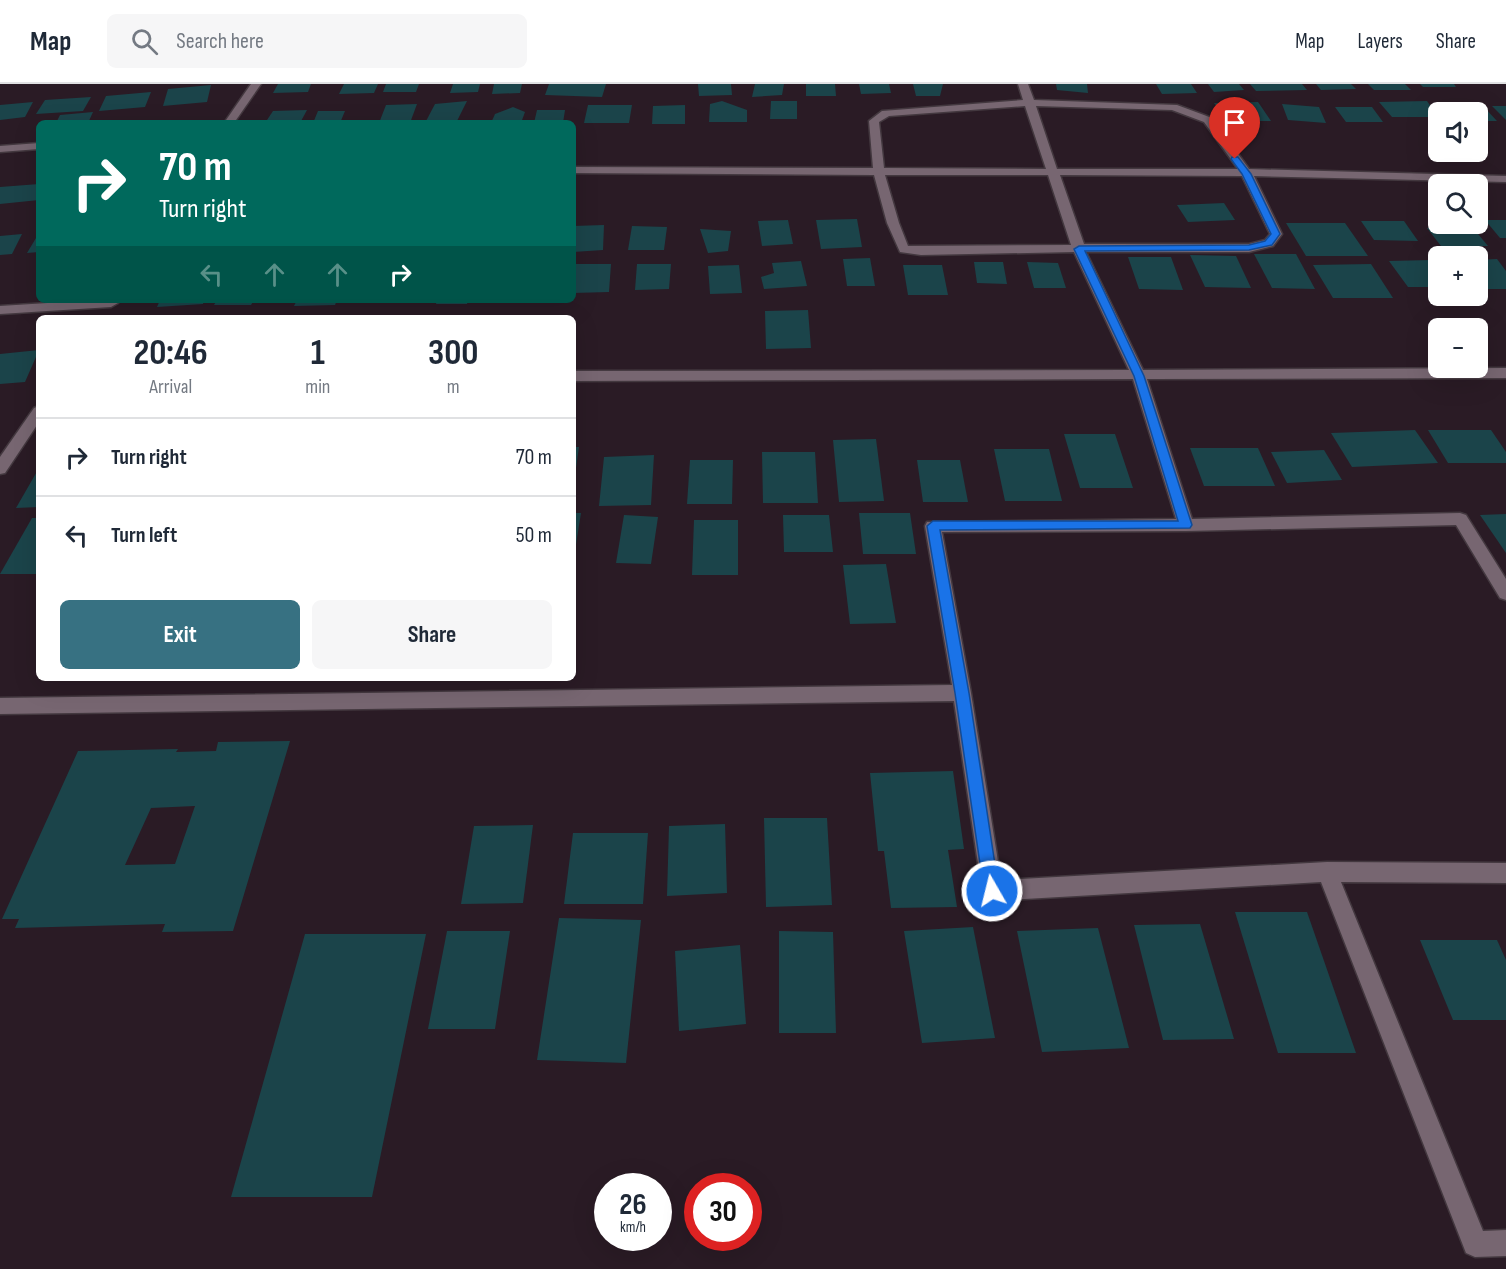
<!DOCTYPE html>
<meta charset="utf-8">
<style>
body{margin:0;font-family:"Sofia Sans Condensed",sans-serif;background:#f6f6f7;color:#1f2937;height:100vh;display:flex;flex-direction:column;font-size:22px;white-space:nowrap}
*{box-sizing:border-box;margin:0}
p{font-size:20px;color:#747a83}
.icon{flex:none;width:33px;height:33px;fill:none;stroke:currentColor;stroke-width:2;stroke-linecap:round;stroke-linejoin:round}
.map{position:relative;flex:1;overflow:hidden}
.panel{position:absolute;left:36px;top:231px;width:540px;height:366px;display:flex;flex-direction:column;background:#fff;border-radius:9px;box-shadow:0 6px 24px #0002}
.panel>*{flex:none}
.top-card{position:absolute;left:36px;top:36px;width:540px;height:183px;border-radius:9px;box-shadow:0 6px 24px #0002;background:#00695c;color:#fff;overflow:hidden}
.buttons{position:absolute;left:1428px;top:18px;display:grid;gap:12px}
.buttons a{display:grid;place-items:center;width:60px;height:60px;border-radius:9px;background:#fff;box-shadow:0 6px 24px #0002;font-size:30px}
.speed{position:absolute;left:594px;top:1089px;display:flex;gap:12px;font-size:30px;font-weight:700;text-align:center}
.speed>*{display:grid;place-content:center;width:78px;height:78px;border-radius:50%;background:#fff;box-shadow:0 6px 24px #0002;line-height:1}
.speed small{font-size:15px;font-weight:400}
.speed .limit{border:9px solid #d22;background:#fff;color:#111}
.pin{position:absolute;display:grid;place-items:center;width:51px;height:51px;color:#fff;margin:-62px -26px;border-radius:50% 50% 50% 0;rotate:-45deg;box-shadow:0 0 6px #0007}
.pin .icon{rotate:45deg}
.me{position:absolute;width:66px;margin:-33px;rotate:352deg;stroke-linejoin:round;filter:drop-shadow(0 0 4px #0008)}
.turn{display:flex;align-items:center;gap:21px;height:126px;padding:0 24px;font-size:27px}
.turn .icon{width:78px;height:78px;stroke-width:2.5}
.turn b{display:block;font-size:42px;line-height:51px}
.lanes{display:flex;align-items:center;height:57px;padding:0 24px;background:#0003;justify-content:center;gap:30px;direction:ltr}
.lanes .off{opacity:.35}
.eta{display:flex;justify-content:space-evenly;align-items:center;height:102px;text-align:center}
.eta b{font-size:36px;font-weight:700;line-height:42px}
.primary-button{display:flex;gap:12px;margin-top:auto;padding:12px 24px}
.primary-button a{flex:1;height:69px;border-radius:9px;background:#377182;color:#fff;font-size:24px;font-weight:700;line-height:69px;text-align:center}
.primary-button a+a{background:#f6f6f7;color:#1f2937}
ul{padding:0;list-style:none}
li{display:flex;align-items:center;gap:18px;height:78px;padding:0 24px;border-top:2px solid #e0e1e3}
li div{flex:1}
li b{display:block;font-size:22px}
li em{font-style:normal}
header{display:flex;align-items:center;gap:36px;box-sizing:border-box;height:84px;padding:0 30px;background:#fff;border-bottom:2px solid #e0e1e3}
header strong{font-size:28px}
nav{display:flex;gap:33px;margin-inline-start:auto;font-size:21px}
.search{width:420px;height:54px;background:#f6f6f7;display:flex;align-items:center;gap:15px;box-sizing:border-box;padding:0 21px;border-radius:9px;color:#747a83;font-size:22px}
.map>svg:first-child{display:block}
.building{fill:#1b444a;fill-rule:evenodd}
.lines{fill:none;stroke-linecap:round;stroke-linejoin:round}
.minor-casing{stroke:#43383f;stroke-width:3}
.minor{fill:#776671;fill-rule:evenodd}
.route{fill:#1a73e8;stroke:#114b97;stroke-width:1.5}
</style>
<header>
<strong>Map</strong>
<div class="search"><svg class="icon" aria-label="search" viewBox="0 0 24 24"><circle cx="10" cy="10" r="6"/><path d="M15 15l6 6"/></svg>Search here</div>
<nav><a>Map</a><a>Layers</a><a>Share</a></nav>
</header>
<div class="map">
<svg width="1506" height="1185" viewBox="0 0 1506 1185">
<rect width="100%" height="100%" fill="#2a1b25"/>
<g class="building">
<path d="M278 0H311L308 8 273 9Z"/>
<path d="M344 0H378L374 9 339 10Z"/>
<path d="M386 0H419L416 8H383Z"/>
<path d="M453 0H480L478 8 450 9Z"/>
<path d="M494 0H522L520 9 492 10Z"/>
<path d="M549 0H606L602 13 545 11Z"/>
<path d="M698 0H731L732 11 699 12Z"/>
<path d="M755 0H784L782 11 752 13Z"/>
<path d="M806 0H835L836 12H806Z"/>
<path d="M859 0H889L891 9 861 10Z"/>
<path d="M913 0H943L940 12H916Z"/>
<path d="M1056 0H1087L1088 9 1057 6Z"/>
<path d="M1156 0H1191L1197 9 1162 10Z"/>
<path d="M1208 0H1239L1244 6 1214 8Z"/>
<path d="M1250 0H1302L1307 6 1256 7Z"/>
<path d="M1316 0H1351L1356 5 1321 6Z"/>
<path d="M1368 0H1405L1411 6H1374Z"/>
<path d="M1420 0H1454L1456 3H1423Z"/>
<path d="M211 1 207 18 163 22 168 5Z"/>
<path d="M151 8 145 23 99 27 106 12Z"/>
<path d="M91 13 83 27 36 30 45 16Z"/>
<path d="M467 17 456 39H425L435 20Z"/>
<path d="M722 17 747 26V38H709L710 20Z"/>
<path d="M771 17H797V35H770Z"/>
<path d="M1427 17 1438 33H1392L1379 18Z"/>
<path d="M33 18 25 33 0 36V21Z"/>
<path d="M1258 18 1271 37H1226L1214 19Z"/>
<path d="M417 20 410 39H379L386 21Z"/>
<path d="M1282 20 1319 23 1326 39 1288 36Z"/>
<path d="M588 21H632L629 39H584Z"/>
<path d="M685 21V40H652L653 22Z"/>
<path d="M1443 21H1482L1497 37H1478V28H1449Z"/>
<path d="M1492 22H1506V36Z"/>
<path d="M513 23 525 28 521 39H491L495 30Z"/>
<path d="M1335 23H1372L1383 38H1346Z"/>
<path d="M307 26 300 39H265L273 27Z"/>
<path d="M537 26H565L563 39H534Z"/>
<path d="M318 27H345L340 39H313Z"/>
<path d="M93 28 88 39H56L60 31Z"/>
<path d="M39 100V116L0 120V103Z"/>
<path d="M1224 119 1235 136 1188 138 1177 121Z"/>
<path d="M857 135 862 163 821 165 816 136Z"/>
<path d="M788 136 793 160 762 162 758 137Z"/>
<path d="M1485 136H1506V154H1500Z"/>
<path d="M1361 137H1404L1418 157 1374 156Z"/>
<path d="M1286 139H1345L1368 172H1306Z"/>
<path d="M604 141 603 166 573 168V142Z"/>
<path d="M632 142 667 143 664 166H628Z"/>
<path d="M1427 144H1473L1488 162H1441Z"/>
<path d="M700 145 731 147 728 167 708 169Z"/>
<path d="M39 149V168L27 169Z"/>
<path d="M22 150 12 170 0 171V152Z"/>
<path d="M1254 170H1296L1315 205 1272 204Z"/>
<path d="M1190 171 1236 172 1251 204 1205 203Z"/>
<path d="M1128 173H1171L1183 206 1139 205Z"/>
<path d="M870 174 875 202H847L843 175Z"/>
<path d="M1497 175 1506 187V205H1478V176Z"/>
<path d="M1431 176 1438 186V203H1408L1389 177Z"/>
<path d="M801 177 807 202 764 205 761 193 774 189 772 179Z"/>
<path d="M974 178H1003L1007 200 977 199Z"/>
<path d="M1027 178 1058 179 1066 204H1034Z"/>
<path d="M573 180H611L609 208 573 209Z"/>
<path d="M637 180H671L669 205 635 206Z"/>
<path d="M1371 180 1393 214H1333L1313 181Z"/>
<path d="M739 181 742 209 710 210 708 182Z"/>
<path d="M903 181H942L948 211H908Z"/>
<path d="M160 216H204L203 220 157 223Z"/>
<path d="M217 216H254L251 221H214Z"/>
<path d="M297 216H337L335 221 294 222Z"/>
<path d="M437 216H468L467 220H436Z"/>
<path d="M483 216H521L520 219H482Z"/>
<path d="M808 226 811 264 766 265 765 227Z"/>
<path d="M39 266 25 298 0 300V270Z"/>
<path d="M1415 346 1438 379 1352 383 1331 349Z"/>
<path d="M1428 346H1491L1506 368V379H1448Z"/>
<path d="M1064 350H1115L1133 404H1080Z"/>
<path d="M876 355 884 417 839 418 833 356Z"/>
<path d="M573 363H579L574 398H573Z"/>
<path d="M1190 364H1258L1275 402H1204Z"/>
<path d="M994 365H1049L1062 417H1005Z"/>
<path d="M1324 366 1342 396 1287 399 1271 368Z"/>
<path d="M762 368H815L818 419H763Z"/>
<path d="M654 371 651 421 599 422 604 373Z"/>
<path d="M690 376H733L732 420H687Z"/>
<path d="M917 376H960L968 418H923Z"/>
<path d="M39 384V423L16 424Z"/>
<path d="M573 429H581L574 473H573Z"/>
<path d="M859 429H910L916 470H863Z"/>
<path d="M1506 430V469L1480 431Z"/>
<path d="M624 431 658 433 651 480 616 479Z"/>
<path d="M783 431H829L833 468H784Z"/>
<path d="M32 434H39V490H0Z"/>
<path d="M694 436H738V491H692Z"/>
<path d="M886 480 896 539 850 540 843 481Z"/>
<path d="M290 657 233 847 162 848 165 840 15 844 19 835H2L78 667 178 665 176 668 216 667 218 658ZM195 722 175 780 125 781 151 724Z"/>
<path d="M953 687 964 765 948 766 957 823 891 824 884 767H878L870 689Z"/>
<path d="M764 734H827L832 821 766 823Z"/>
<path d="M725 740 727 809 667 812 669 742Z"/>
<path d="M533 741 523 819 461 820 474 742Z"/>
<path d="M573 749H648L643 820H564Z"/>
<path d="M1235 828H1307L1356 969H1278Z"/>
<path d="M559 834 641 836 626 979 537 976Z"/>
<path d="M1200 840 1234 955 1163 956 1134 841Z"/>
<path d="M973 843 995 954 922 959 904 847Z"/>
<path d="M1098 844 1129 964 1042 968 1017 847Z"/>
<path d="M447 847H510L495 945H428Z"/>
<path d="M779 847 833 848 836 949H779Z"/>
<path d="M305 850H426L372 1113H231Z"/>
<path d="M1420 856H1497L1506 876V936H1453Z"/>
<path d="M740 861 746 940 679 947 675 867Z"/>
</g>
<g class="lines">
<defs>
<g id="minor">
<path d="M251 0H261L234 39H224Z"/>
<path d="M1018 0H1028L1034 16 1177 21 1212 34 1249 85 1506 92V98L1254 92 1282 150 1273 162 1249 168H1086L1143 286 1506 284V294L1147 295 1192 435 1460 429 1466 431 1506 495V516L1500 514 1456 441 1186 447 942 448 971 609 1001 796 1327 778 1506 779V799L1341 798 1483 1147 1506 1146V1172L1475 1173 1466 1169 1321 798 992 817 985 814 982 807 954 617 0 630V614L952 601 925 442 927 438 1176 435 1133 295 573 297V287L1129 286 1074 168 921 171 900 168 887 139 874 91 573 89V83L873 84 869 37 882 27 1023 16ZM1025 22 1046 85 884 84 879 38 889 32ZM1036 22 1172 26 1204 38 1238 85H1057ZM885 91H1048L1071 161 908 162 899 139ZM1060 91 1242 92 1270 150 1265 156 1249 160H1084Z"/>
<path d="M39 59V65L0 68V62Z"/>
<path d="M95 216H115L118 219 111 223 0 230V222Z"/>
<path d="M39 322V338L5 389 0 390V373L34 324Z"/>
</g>
</defs>
<use href="#minor" class="minor-casing"/>
<use href="#minor" class="minor"/>
</g>
<path class="route" d="M1232 73H1238L1251 90 1280 150 1272 161 1249 166 1085 167 1144 292 1192 441 1190 444 940 446 969 609 999 807 997 813 992 815 986 813 984 807 955 609 927 442 933 437H1178L1134 292 1074 165 1079 162 1249 161 1265 157 1271 150 1242 90 1231 75Z"/>
</svg>
<div class="buttons">
<a><svg class="icon" aria-label="sound" viewBox="0 0 24 24"><path d="M4 9h4l5-4v14l-5-4H4zM17 9q2 3 0 6"/></svg></a>
<a><svg class="icon" aria-label="search" viewBox="0 0 24 24"><circle cx="10" cy="10" r="6"/><path d="M15 15l6 6"/></svg></a>
<a>+</a>
<a>−</a>
</div>
<div class="speed"><div>26<small>km/h</small></div><div class="limit">30</div></div>
<div class="pin" style="left:1235px;top:75px;background:#d93025"><svg class="icon" aria-label="arrive" viewBox="0 0 24 24"><path d="M6 21V4h12l-3 4 3 4H6"/></svg></div>
<svg class="me" style="left:992px;top:807px" viewBox="-20 -20 40 40"><circle r="17" fill="#1a73e8" stroke="#fff" stroke-width="3"/><path d="M0-11L8 9 0 5-8 9z" fill="#fff"/></svg>
<div class="top-card">
<div class="turn"><svg class="icon" aria-label="right" viewBox="0 0 24 24"><path d="M7 20v-9h11M14 6l5 5-5 5"/></svg><div><b>70 m</b>Turn right</div></div>
<div class="lanes"><svg class="icon off" aria-label="left" viewBox="0 0 24 24"><path d="M17 20v-9H6M10 6l-5 5 5 5"/></svg><svg class="icon off" aria-label="ahead" viewBox="0 0 24 24"><path d="M12 20V5M6 11l6-6 6 6"/></svg><svg class="icon off" aria-label="ahead" viewBox="0 0 24 24"><path d="M12 20V5M6 11l6-6 6 6"/></svg><svg class="icon" aria-label="right" viewBox="0 0 24 24"><path d="M7 20v-9h11M14 6l5 5-5 5"/></svg></div>
</div>
<section class="panel">
<div class="eta">
<div><b>20:46</b><p>Arrival</p></div>
<div><b>1</b><p>min</p></div>
<div><b>300</b><p>m</p></div>
</div>
<ul>
<li><svg class="icon" aria-label="right" viewBox="0 0 24 24"><path d="M7 20v-9h11M14 6l5 5-5 5"/></svg><div><b>Turn right</b></div><em>70 m</em></li>
<li><svg class="icon" aria-label="left" viewBox="0 0 24 24"><path d="M17 20v-9H6M10 6l-5 5 5 5"/></svg><div><b>Turn left</b></div><em>50 m</em></li>
</ul>
<div class="primary-button"><a>Exit</a><a>Share</a></div>
</section>
</div>
